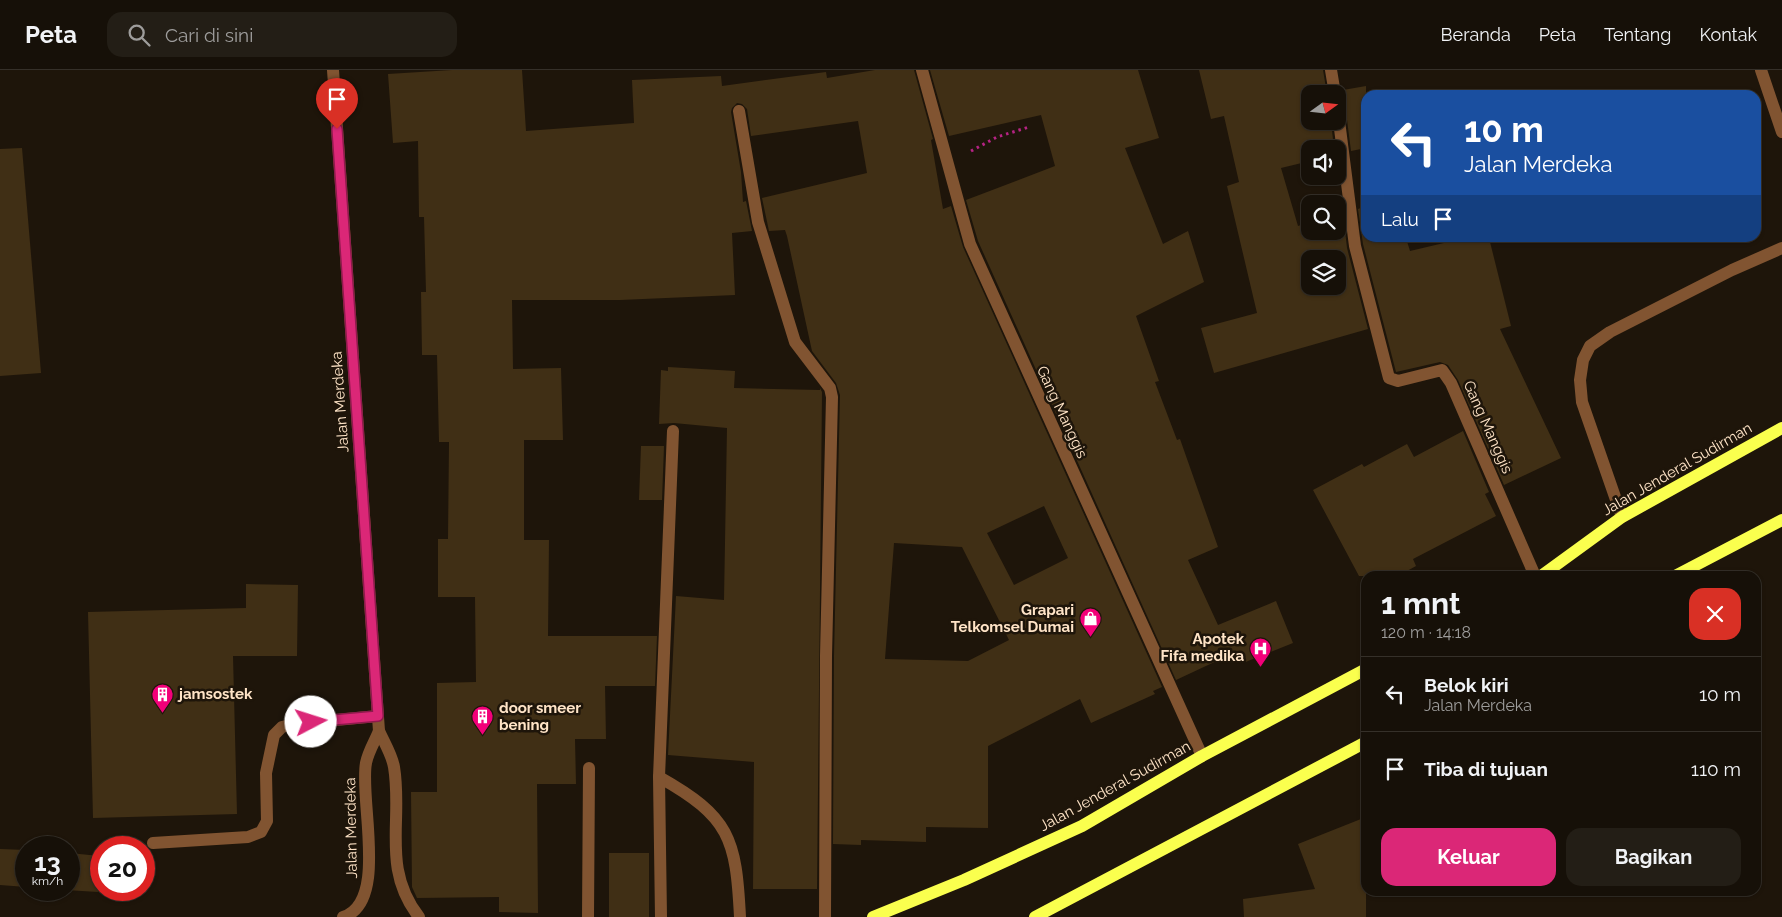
<!DOCTYPE html>
<html lang="id">
<meta charset="utf-8">
<style>
body{margin:0;font-family:Raleway,sans-serif;background:#231e16;color:#f1f3f6;height:100vh;display:flex;flex-direction:column;font-size:19px;white-space:nowrap}
*{box-sizing:border-box;margin:0}
p{font-size:16px;color:#9e9d9c}
.icon{flex:none;width:28px;height:28px;fill:none;stroke:currentColor;stroke-width:2;stroke-linecap:round;stroke-linejoin:round}
.map{position:relative;flex:1;overflow:hidden}
.panel{position:absolute;left:1361px;top:501px;width:400px;height:325px;display:flex;flex-direction:column;background:#161008;border-radius:15px;box-shadow:0 1px 4px #0004,0 0 0 1px #353029}
.panel>*{flex:none}
.banner{position:absolute;left:1361px;top:20px;width:400px;height:152px;border-radius:15px;box-shadow:0 1px 4px #0004,0 0 0 1px #353029;background:#1a4fa0;color:#fff;overflow:hidden}
.needle{width:32px;rotate:75deg}
.tools{position:absolute;left:1301px;top:15px;display:grid;gap:10px}
.tools a{display:grid;place-items:center;width:45px;height:45px;border-radius:10px;background:#161008;box-shadow:0 1px 4px #0004,0 0 0 1px #353029;font-size:25px}
.speed{position:absolute;left:15px;top:766px;display:flex;gap:10px;font-size:25px;font-weight:700;text-align:center}
.speed>*{display:grid;place-content:center;width:65px;height:65px;border-radius:50%;background:#161008;box-shadow:0 1px 4px #0004,0 0 0 1px #353029;line-height:1}
.speed small{font-size:12px;font-weight:400}
.speed .limit{border:8px solid #d22;background:#fff;color:#111}
.pin{position:absolute;display:grid;place-items:center;width:42px;height:42px;color:#fff;margin:-51px -21px;border-radius:50% 50% 50% 0;rotate:-45deg;box-shadow:0 0 5px #0007}
.pin .icon{rotate:45deg}
.me{position:absolute;width:55px;margin:-28px;rotate:85deg;stroke-linejoin:round;filter:drop-shadow(0 0 4px #0008)}
.turn{display:flex;align-items:center;gap:18px;height:105px;padding:0 20px;font-size:22px}
.turn .icon{width:65px;height:65px;stroke-width:2.5}
.turn b{display:block;font-size:35px;line-height:42px}
.then{display:flex;align-items:center;height:48px;padding:0 20px;background:#0003;gap:10px;font-size:19px}
.round{display:grid;place-items:center;flex:none;width:52px;height:52px;border-radius:15px;background:#231e16}
.head{display:flex;align-items:center;justify-content:space-between;height:85px;padding:0 20px}
h1{font-size:30px;font-weight:700;line-height:38px}
.cta{display:flex;gap:10px;margin-top:auto;padding:10px 20px}
.cta a{flex:1;height:58px;border-radius:15px;background:#db2777;color:#fff;font-size:20px;font-weight:700;line-height:58px;text-align:center}
.cta a+a{background:#231e16;color:#f1f3f6}
ul{padding:0;list-style:none}
li{display:flex;align-items:center;gap:15px;height:75px;padding:0 20px;border-top:1px solid #353029}
li div{flex:1}
li b{display:block;font-size:19px}
li em{font-style:normal}
header{display:flex;align-items:center;gap:30px;box-sizing:border-box;height:70px;padding:0 25px;background:#161008;border-bottom:1px solid #353029}
header strong{font-size:24px}
nav{display:flex;gap:28px;margin-inline-start:auto;font-size:18px}
.search{width:350px;height:45px;background:#231e16;display:flex;align-items:center;gap:12px;box-sizing:border-box;padding:0 18px;border-radius:15px;color:#9e9d9c;font-size:19px}
.map>svg:first-child{display:block}
.building{fill:#402f15;fill-rule:evenodd}
.lines{fill:none;stroke-linecap:round;stroke-linejoin:round}
.path{stroke:#b62384;stroke-width:3;stroke-dasharray:2.5 4;stroke-linecap:butt}
.minor{stroke:#815431;stroke-width:12}
.major{stroke:#faff4e;stroke-width:12}
.route-casing{stroke:#8e194d;stroke-width:12}
.route{stroke:#db2777;stroke-width:9}
.labels{text-anchor:middle;stroke-width:5;stroke-linejoin:round;paint-order:stroke}
.street-label{font-size:15px;fill:#ffe4c7;stroke:#1e150a}
.poi-label{font-size:15px;font-weight:bold;fill:#ffe4c7;stroke:#1e150a;text-anchor:end}
</style>
<header>
<strong>Peta</strong>
<div class="search"><svg class="icon" aria-label="search" viewBox="0 0 24 24"><circle cx="10" cy="10" r="6"/><path d="M15 15l6 6"/></svg>Cari di sini</div>
<nav><a>Beranda</a><a>Peta</a><a>Tentang</a><a>Kontak</a></nav>
</header>
<div class="map">
<svg width="1782" height="847" viewBox="0 0 1782 847">
<rect width="100%" height="100%" fill="#1e150a"/>
<g class="building">
<path d="M452 0H522L526 61 634 53 632 10 721 6 722 16 826 2 827 8 875 0H914L933 69 931 70 943 139 951 136 963 177 1162 617 1153 621 1155 624 1091 653 1080 629 988 676V758L926 757V772L861 770V775L833 774 834 586 840 325 836 313 812 281 787 166 785 160 769 161 762 128 867 103 858 51 751 66 747 39 742 34 737 33 732 38 731 42 741 102 743 132 746 131 752 161 732 163 735 225 620 230H512L513 299 561 298 563 370H524V470H549L548 566H657L655 616H605L606 669H575L576 714H537L538 843 499 842V827L417 828 412 817 411 722H437V613L476 612 475 527H438V469H448L449 372H439L437 285H422L421 222H426L424 147H419L418 71 393 73 388 4ZM1044 436 1068 488 1014 515 987 463ZM894 473 962 477 1009 570 968 591 885 589Z"/>
<path d="M930 0H1138L1159 68 1125 78 1163 174 1188 161 1204 212 1136 246 1159 311 1155 312 1177 370 1180 369 1218 477 1188 490 1218 555 1276 531 1293 573 1243 593 1238 581 1176 610 978 171 966 130 1055 96 1041 45 949 66Z"/>
<path d="M1199 0H1323L1327 24H1310V51H1331L1334 79H1310V91L1281 98 1298 156 1310 152V161H1338V144L1343 143 1347 178 1368 259 1214 303 1201 258 1257 243 1227 116 1239 112 1224 46 1211 49ZM1310 189H1338V216H1310Z"/>
<path d="M1366 16V78L1351 81 1346 42 1344 38 1338 35V32L1342 27 1343 20Z"/>
<path d="M22 78 41 303 0 306V79Z"/>
<path d="M1366 136V168H1406L1410 181 1465 168H1489L1511 256 1500 259 1561 388 1504 415 1458 310 1448 295 1440 292 1396 302 1363 174 1358 139Z"/>
<path d="M668 297 735 301 734 318 820 320V318L822 322 817 819H753L754 692 668 685 676 526 724 530 727 358 674 353 659 354 661 300 668 301Z"/>
<path d="M1463 361 1489 422 1485 424 1496 446 1413 489 1416 496 1398 506H1359L1313 420 1362 394 1364 397 1407 374 1414 387Z"/>
<path d="M641 376H664L662 430H639Z"/>
<path d="M246 514 298 515 297 586H233L237 744 93 748 88 542 246 538Z"/>
<path d="M1366 747V847H1244L1243 829 1315 819 1298 774Z"/>
<path d="M0 779 26 780V817L0 815Z"/>
<path d="M69 783 100 786 98 822 66 820H69Z"/>
<rect x="609" y="783" width="40" height="64"/>
</g>
<g class="lines">
<path class="path" d="M971 81 997 67 1029 57"/>
<g class="minor">
<path d="M333 0 379 661C384 672 392 685 394 697 403 751 381 798 419 847"/>
<path d="M922 0 970 174 1202 686"/>
<path d="M1331 0 1335 24"/>
<path d="M1761 0 1782 62"/>
<path d="M739 41 758 152 795 272 830 318 832 327 826 586 825 847"/>
<path d="M1338 43 1355 176 1389 308 1398 311 1442 300 1451 313 1535 506"/>
<path d="M1622 447 1582 332 1580 310 1583 290 1590 276 1610 262 1732 200 1782 178"/>
<path d="M659 707C730 747 736 768 740 847"/>
<path d="M153 773 248 767 261 762 267 751 266 703 274 665 282 657 294 654 378 646"/>
<path d="M343 847C389 833 359 729 366 693 368 682 375 671 379 661"/>
<path d="M588 847 589 698"/>
<path d="M661 847 659 707 673 361"/>
</g>
<g class="major">
<path d="M1541 506 1622 447 1782 358"/>
<path d="M1675 506 1782 450"/>
<path d="M873 847 964 810 1082 756 1202 686 1366 599"/>
<path d="M1035 847 1366 672"/>
</g>
</g>
<g class="lines">
<defs>
<path id="route" d="M311 652 378 646 337 59"/>
</defs>
<use href="#route" class="route-casing"/>
<use href="#route" class="route"/>
</g>
<defs>
<symbol id="shop-pin" viewBox="-11 -11 22 30"><path d="M0 17L-7.5 6A9.5 9.5 0 1 1 7.5 6Z" fill="#f20079" stroke="#1e150a"/><path d="M-5-2.5h2.3a2.7 3.5 0 0 1 5.4 0H5L5.5 6h-11ZM-1.5-2.5h3a1.5 2.3 0 0 0-3 0Z" fill="#fff"/></symbol>
<symbol id="hospital-pin" viewBox="-11 -11 22 30"><path d="M0 17L-7.5 6A9.5 9.5 0 1 1 7.5 6Z" fill="#f20079" stroke="#1e150a"/><path d="M-5-5h3v3.5h4V-5h3V5h-3V1.5h-4V5h-3Z" fill="#fff"/></symbol>
<symbol id="building-pin" viewBox="-11 -11 22 30"><path d="M0 17L-7.5 6A9.5 9.5 0 1 1 7.5 6Z" fill="#f20079" stroke="#1e150a"/><path d="M-4-6H4V6H1V3H-1V6H-4ZM-2.5-4.3h1.7v1.8h-1.7ZM.8-4.3h1.7v1.8H.8ZM-2.5-1h1.7V.8h-1.7ZM.8-1h1.7V.8H.8Z" fill="#fff"/></symbol>
</defs>
<g fill-rule="evenodd">
<use href="#shop-pin" x="1078" y="536" width="25" height="34"/>
<use href="#hospital-pin" x="1248" y="566" width="25" height="34"/>
<use href="#building-pin" x="150" y="612" width="25" height="34"/>
<use href="#building-pin" x="470" y="634" width="25" height="34"/>
</g>
<g class="labels">
<g class="street-label">
<text transform="translate(340 332) rotate(-94)" y="5">Jalan Merdeka</text>
<text transform="translate(1062 342) rotate(65)" y="5">Gang Manggis</text>
<text transform="translate(1488 357) rotate(66)" y="5">Gang Manggis</text>
<text transform="translate(1677 399) rotate(-30)" y="5">Jalan Jenderal Sudirman</text>
<text transform="translate(1115 716) rotate(-29)" y="5">Jalan Jenderal Sudirman</text>
<text transform="translate(351 758) rotate(-91)" y="5">Jalan Merdeka</text>
</g>
<g class="poi-label">
<text x="1074" y="545">Grapari<tspan x="1074" dy="17">Telkomsel Dumai</tspan></text>
<text x="1244" y="574">Apotek<tspan x="1244" dy="17">Fifa medika</tspan></text>
<text x="179" y="629" text-anchor="start">jamsostek</text>
<text x="499" y="643" text-anchor="start">door smeer<tspan x="499" dy="17">bening</tspan></text>
</g>
</g>
</svg>
<div class="tools">
<a><svg class="needle" viewBox="-14 -14 28 28"><path d="M0-13l5 13h-10z" fill="#e53935"/><path d="M0 13l5-13h-10z" fill="#9e9d9c"/></svg></a>
<a><svg class="icon" aria-label="sound" viewBox="0 0 24 24"><path d="M4 9h4l5-4v14l-5-4H4zM17 9q2 3 0 6"/></svg></a>
<a><svg class="icon" aria-label="search" viewBox="0 0 24 24"><circle cx="10" cy="10" r="6"/><path d="M15 15l6 6"/></svg></a>
<a><svg class="icon" aria-label="layers" viewBox="0 0 24 24"><path d="M12 4l9 5-9 5-9-5zM3 14l9 5 9-5"/></svg></a>
</div>
<div class="speed"><div>13<small>km/h</small></div><div class="limit">20</div></div>
<div class="pin" style="left:337px;top:59px;background:#d93025"><svg class="icon" aria-label="arrive" viewBox="0 0 24 24"><path d="M6 21V4h12l-3 4 3 4H6"/></svg></div>
<svg class="me" style="left:311px;top:652px" viewBox="-20 -20 40 40"><circle r="19" fill="#fff"/><path d="M0-13L10 11 0 6-10 11z" fill="#db2777"/></svg>
<div class="banner">
<div class="turn"><svg class="icon" aria-label="left" viewBox="0 0 24 24"><path d="M17 20v-9H6M10 6l-5 5 5 5"/></svg><div><b>10 m</b>Jalan Merdeka</div></div>
<div class="then">Lalu<svg class="icon" aria-label="arrive" viewBox="0 0 24 24"><path d="M6 21V4h12l-3 4 3 4H6"/></svg></div>
</div>
<section class="panel">
<div class="head"><div><h1>1 mnt</h1><p>120 m · 14:18</p></div><a class="round" style="background:#d93025;color:#fff"><svg class="icon" aria-label="close" viewBox="0 0 24 24"><path d="M6 6l12 12M18 6L6 18"/></svg></a></div>
<ul>
<li><svg class="icon" aria-label="left" viewBox="0 0 24 24"><path d="M17 20v-9H6M10 6l-5 5 5 5"/></svg><div><b>Belok kiri</b><p>Jalan Merdeka</p></div><em>10 m</em></li>
<li><svg class="icon" aria-label="arrive" viewBox="0 0 24 24"><path d="M6 21V4h12l-3 4 3 4H6"/></svg><div><b>Tiba di tujuan</b></div><em>110 m</em></li>
</ul>
<div class="cta"><a>Keluar</a><a>Bagikan</a></div>
</section>
</div>
